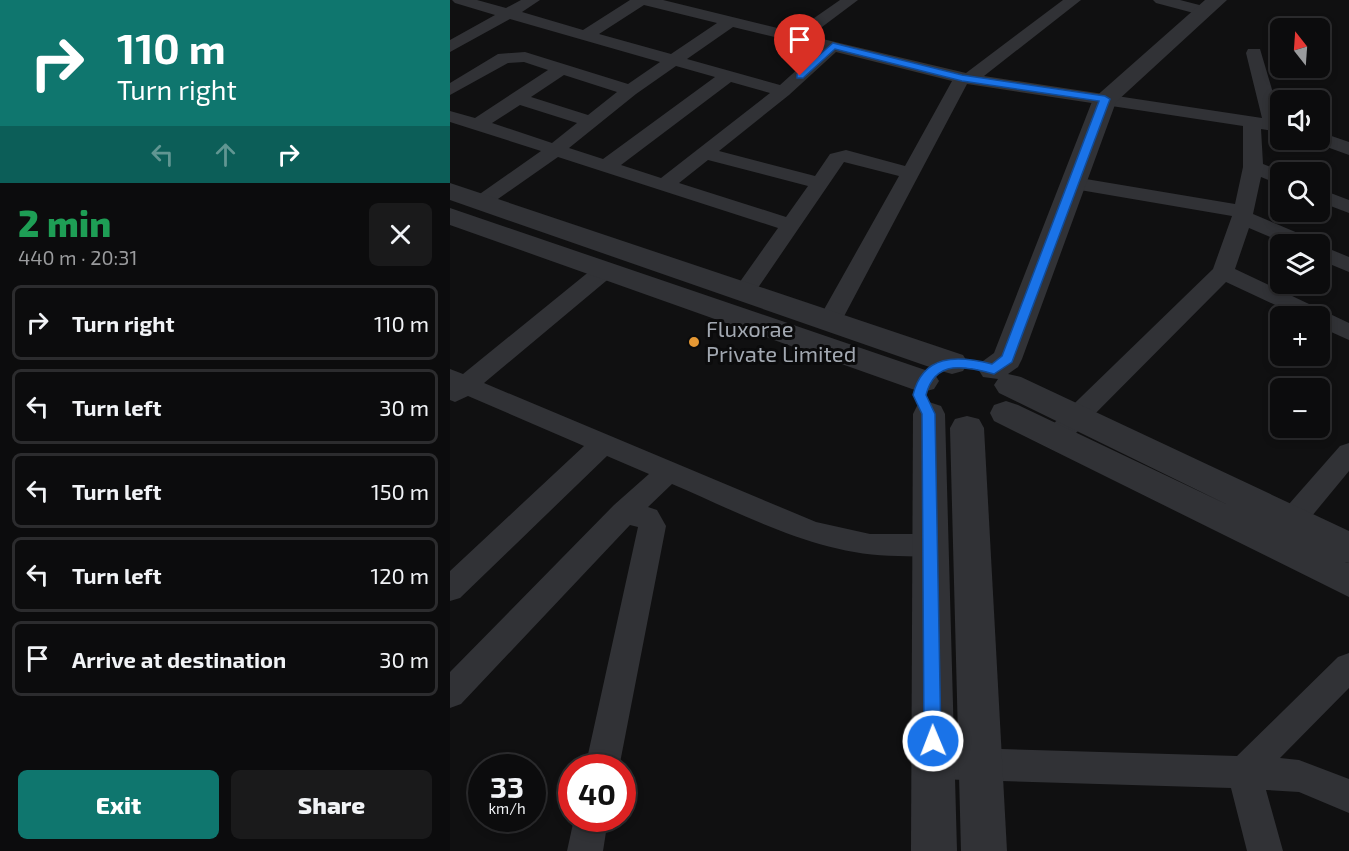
<!DOCTYPE html>
<meta charset="utf-8">
<style>
body{margin:0;font-family:"Exo 2",sans-serif;background:#1a1a1b;color:#f1f3f6;height:100vh;display:flex;flex-direction:column;font-size:22px;white-space:nowrap}
*{box-sizing:border-box;margin:0}
p{font-size:20px;color:#9a9b9d}
.icon{flex:none;width:33px;height:33px;fill:none;stroke:currentColor;stroke-width:2;stroke-linecap:round;stroke-linejoin:round}
.map{position:relative;flex:1;overflow:hidden}
.sheet{display:flex;flex-direction:column;background:#0c0c0d;width:450px}
.sheet>*{flex:none}
.top-card{background:#0f766e;color:#fff;overflow:hidden}
.needle{width:39px;rotate:343deg}
.buttons{position:absolute;left:820px;top:18px;display:grid;gap:12px}
.buttons a{display:grid;place-items:center;width:60px;height:60px;border-radius:9px;background:#0c0c0d;box-shadow:0 3px 9px #0003,0 0 0 2px #2c2c2e;font-size:30px}
.speed{position:absolute;left:18px;top:754px;display:flex;gap:12px;font-size:30px;font-weight:700;text-align:center}
.speed>*{display:grid;place-content:center;width:78px;height:78px;border-radius:50%;background:#0c0c0d;box-shadow:0 3px 9px #0003,0 0 0 2px #2c2c2e;line-height:1}
.speed small{font-size:15px;font-weight:400}
.speed .limit{border:9px solid #d22;background:#fff;color:#111}
.pin{position:absolute;display:grid;place-items:center;width:51px;height:51px;color:#fff;margin:-62px -26px;border-radius:50% 50% 50% 0;rotate:-45deg;box-shadow:0 0 6px #0007}
.pin .icon{rotate:45deg}
.me{position:absolute;width:66px;margin:-33px;rotate:359deg;stroke-linejoin:round;filter:drop-shadow(0 0 4px #0008)}
.turn{display:flex;align-items:center;gap:21px;height:126px;padding:0 18px;font-size:27px}
.turn .icon{width:78px;height:78px;stroke-width:2.5}
.turn b{display:block;font-size:42px;line-height:51px}
.lanes{display:flex;align-items:center;height:57px;padding:0 18px;background:#0003;justify-content:center;gap:30px;direction:ltr}
.lanes .off{opacity:.35}
.round{display:grid;place-items:center;flex:none;width:63px;height:63px;border-radius:9px;background:#1a1a1b}
.overview{display:flex;align-items:center;justify-content:space-between;height:102px;padding:0 18px}
h1{font-size:36px;font-weight:800;line-height:45px;color:#1e9e55}
.button{display:flex;gap:12px;margin-top:auto;padding:12px 18px}
.button a{flex:1;height:69px;border-radius:9px;background:#0f766e;color:#fff;font-size:24px;font-weight:800;line-height:69px;text-align:center}
.button a+a{background:#1a1a1b;color:#f1f3f6}
ul{padding:0;list-style:none}
li{display:flex;align-items:center;gap:18px;height:75px;margin:0 12px 9px;padding:0 6px;border:3px solid #2c2c2e;border-radius:9px}
li div{flex:1}
li b{display:block;font-size:22px}
li em{font-style:normal}
main{display:flex;flex:1;min-height:0}
.map>svg:first-child{display:block}
.lines{fill:none;stroke-linecap:round;stroke-linejoin:round}
.minor{fill:#313236;fill-rule:evenodd}
.tertiary{fill:#313236;fill-rule:evenodd}
.route{fill:#1a73e8;stroke:#114b97;stroke-width:1.5}
.poi-dot{fill:#e59834;stroke:#0b0b0c;stroke-width:2}
.labels{text-anchor:middle;stroke-width:6;stroke-linejoin:round;paint-order:stroke}
.poi-label{font-size:22px;fill:#a2a8b1;stroke:#0b0b0c;text-anchor:start}
</style>
<main>
<section class="sheet">
<div class="top-card">
<div class="turn"><svg class="icon" aria-label="right" viewBox="0 0 24 24"><path d="M7 20v-9h11M14 6l5 5-5 5"/></svg><div><b>110 m</b>Turn right</div></div>
<div class="lanes"><svg class="icon off" aria-label="left" viewBox="0 0 24 24"><path d="M17 20v-9H6M10 6l-5 5 5 5"/></svg><svg class="icon off" aria-label="ahead" viewBox="0 0 24 24"><path d="M12 20V5M6 11l6-6 6 6"/></svg><svg class="icon" aria-label="right" viewBox="0 0 24 24"><path d="M7 20v-9h11M14 6l5 5-5 5"/></svg></div>
</div>
<div class="overview"><div><h1>2 min</h1><p>440 m · 20:31</p></div><a class="round"><svg class="icon" aria-label="close" viewBox="0 0 24 24"><path d="M6 6l12 12M18 6L6 18"/></svg></a></div>
<ul>
<li><svg class="icon" aria-label="right" viewBox="0 0 24 24"><path d="M7 20v-9h11M14 6l5 5-5 5"/></svg><div><b>Turn right</b></div><em>110 m</em></li>
<li><svg class="icon" aria-label="left" viewBox="0 0 24 24"><path d="M17 20v-9H6M10 6l-5 5 5 5"/></svg><div><b>Turn left</b></div><em>30 m</em></li>
<li><svg class="icon" aria-label="left" viewBox="0 0 24 24"><path d="M17 20v-9H6M10 6l-5 5 5 5"/></svg><div><b>Turn left</b></div><em>150 m</em></li>
<li><svg class="icon" aria-label="left" viewBox="0 0 24 24"><path d="M17 20v-9H6M10 6l-5 5 5 5"/></svg><div><b>Turn left</b></div><em>120 m</em></li>
<li><svg class="icon" aria-label="arrive" viewBox="0 0 24 24"><path d="M6 21V4h12l-3 4 3 4H6"/></svg><div><b>Arrive at destination</b></div><em>30 m</em></li>
</ul>
<div class="button"><a>Exit</a><a>Share</a></div>
</section>
<div class="map">
<svg width="899" height="851" viewBox="0 0 899 851">
<rect width="100%" height="100%" fill="#101011"/>
<g class="lines">
<g class="minor">
<path d="M2 0H27L56 8 71 0H90L72 12 133 30 180 0H213L344 32 390 0H408L360 36 516 73 613 0H631L534 76 812 118 796 53 798 49H810L831 120V132L811 129 813 164 833 172 831 185 811 177 803 214 862 239 865 244H837L799 228 785 269 899 323V340L870 327V316H849L776 282 616 443 607 446 598 443 594 436 598 429 763 269 782 216 624 189 617 187 614 183 617 179 624 177 785 204 793 167V126L517 84 391 322 387 327 379 330 371 327 367 322 449 176 394 162 301 298 293 300 285 298 282 293 328 228 108 157 38 206H24L21 202 24 198 91 151 0 122V111L25 118 98 70 74 62 58 63 0 95V83L48 54 75 52 178 84 210 62 60 19 0 52V40L45 15 5 3ZM194 5 267 23 221 54 149 34ZM283 27 371 48 330 85 237 59ZM386 52 502 81 455 166 396 150 380 154 365 176 269 151 339 95ZM226 66 265 77 153 159 119 148 186 94ZM114 75 167 92 138 115 81 97ZM281 82 320 93 211 178 171 165ZM70 105 127 123 102 143 42 123ZM258 160 358 186 336 217 229 183Z"/>
<path d="M703 0H730L761 8 763 11 755 16 706 3Z"/>
<path d="M870 132 899 142V155L863 142 862 140H870Z"/>
<path d="M870 189 899 200V213L870 202Z"/>
<path d="M870 245 899 257V272L870 260Z"/>
<path d="M154 264 162 266 165 271 162 276 34 383 366 522 420 534H479L489 537 493 545 489 553C476 558 462 556 448 556 368 556 295 515 222 484L198 507 207 510 216 526 169 768H135L188 527 180 525 11 704 0 708V672L164 505 199 474 157 456 10 598 0 601V571L134 446 18 396 5 402 0 400V369L13 374 146 266Z"/>
<path d="M899 443V471L852 528 842 531 832 528 828 520 832 512 890 446Z"/>
<path d="M899 653V688L830 758 849 760 899 779V813L849 792 816 790 833 851H797L781 788 483 779 471 774 466 763 471 752 483 747 787 756 888 657Z"/>
<path d="M124 819H158L153 851H117Z"/>
</g>
<g class="tertiary">
<path d="M755 0H777L666 102 572 359 568 367 558 374 571 377 899 531V563L895 562 899 563V597L544 421 540 413 544 405 556 401 568 405 778 505 549 393 544 385 548 379 533 377 528 369 533 361 544 353 643 99Z"/>
<path d="M0 183 513 355 518 363 513 371 502 374 491 371 0 200Z"/>
<path d="M0 208 484 373 489 381 484 389 473 392 462 389 0 225Z"/>
<path d="M479 402 491 406 495 414 507 851H461L463 414 467 406Z"/>
<path d="M517 416 529 419 534 428 557 851H511L500 428 505 419Z"/>
</g>
</g>
<path class="route" d="M383 43 512 75 655 96 660 99 562 362 544 374C516 366 485 359 476 395L485 414 491 741 489 747 483 750 476 747 474 741 472 414 463 395C473 354 507 355 542 364L552 356 649 101 512 81 385 49 353 78H347V74Z"/>
<circle class="poi-dot" cx="244" cy="342" r="6"/>
<g class="labels">
<g class="poi-label">
<text x="256" y="337">Fluxorae<tspan x="256" dy="25">Private Limited</tspan></text>
</g>
</g>
</svg>
<div class="buttons">
<a><svg class="needle" viewBox="-14 -14 28 28"><path d="M0-13l5 13h-10z" fill="#e53935"/><path d="M0 13l5-13h-10z" fill="#9a9b9d"/></svg></a>
<a><svg class="icon" aria-label="sound" viewBox="0 0 24 24"><path d="M4 9h4l5-4v14l-5-4H4zM17 9q2 3 0 6"/></svg></a>
<a><svg class="icon" aria-label="search" viewBox="0 0 24 24"><circle cx="10" cy="10" r="6"/><path d="M15 15l6 6"/></svg></a>
<a><svg class="icon" aria-label="layers" viewBox="0 0 24 24"><path d="M12 4l9 5-9 5-9-5zM3 14l9 5 9-5"/></svg></a>
<a>+</a>
<a>−</a>
</div>
<div class="speed"><div>33<small>km/h</small></div><div class="limit">40</div></div>
<div class="pin" style="left:350px;top:76px;background:#d93025"><svg class="icon" aria-label="arrive" viewBox="0 0 24 24"><path d="M6 21V4h12l-3 4 3 4H6"/></svg></div>
<svg class="me" style="left:483px;top:741px" viewBox="-20 -20 40 40"><circle r="17" fill="#1a73e8" stroke="#fff" stroke-width="3"/><path d="M0-11L8 9 0 5-8 9z" fill="#fff"/></svg>
</div>
</main>
